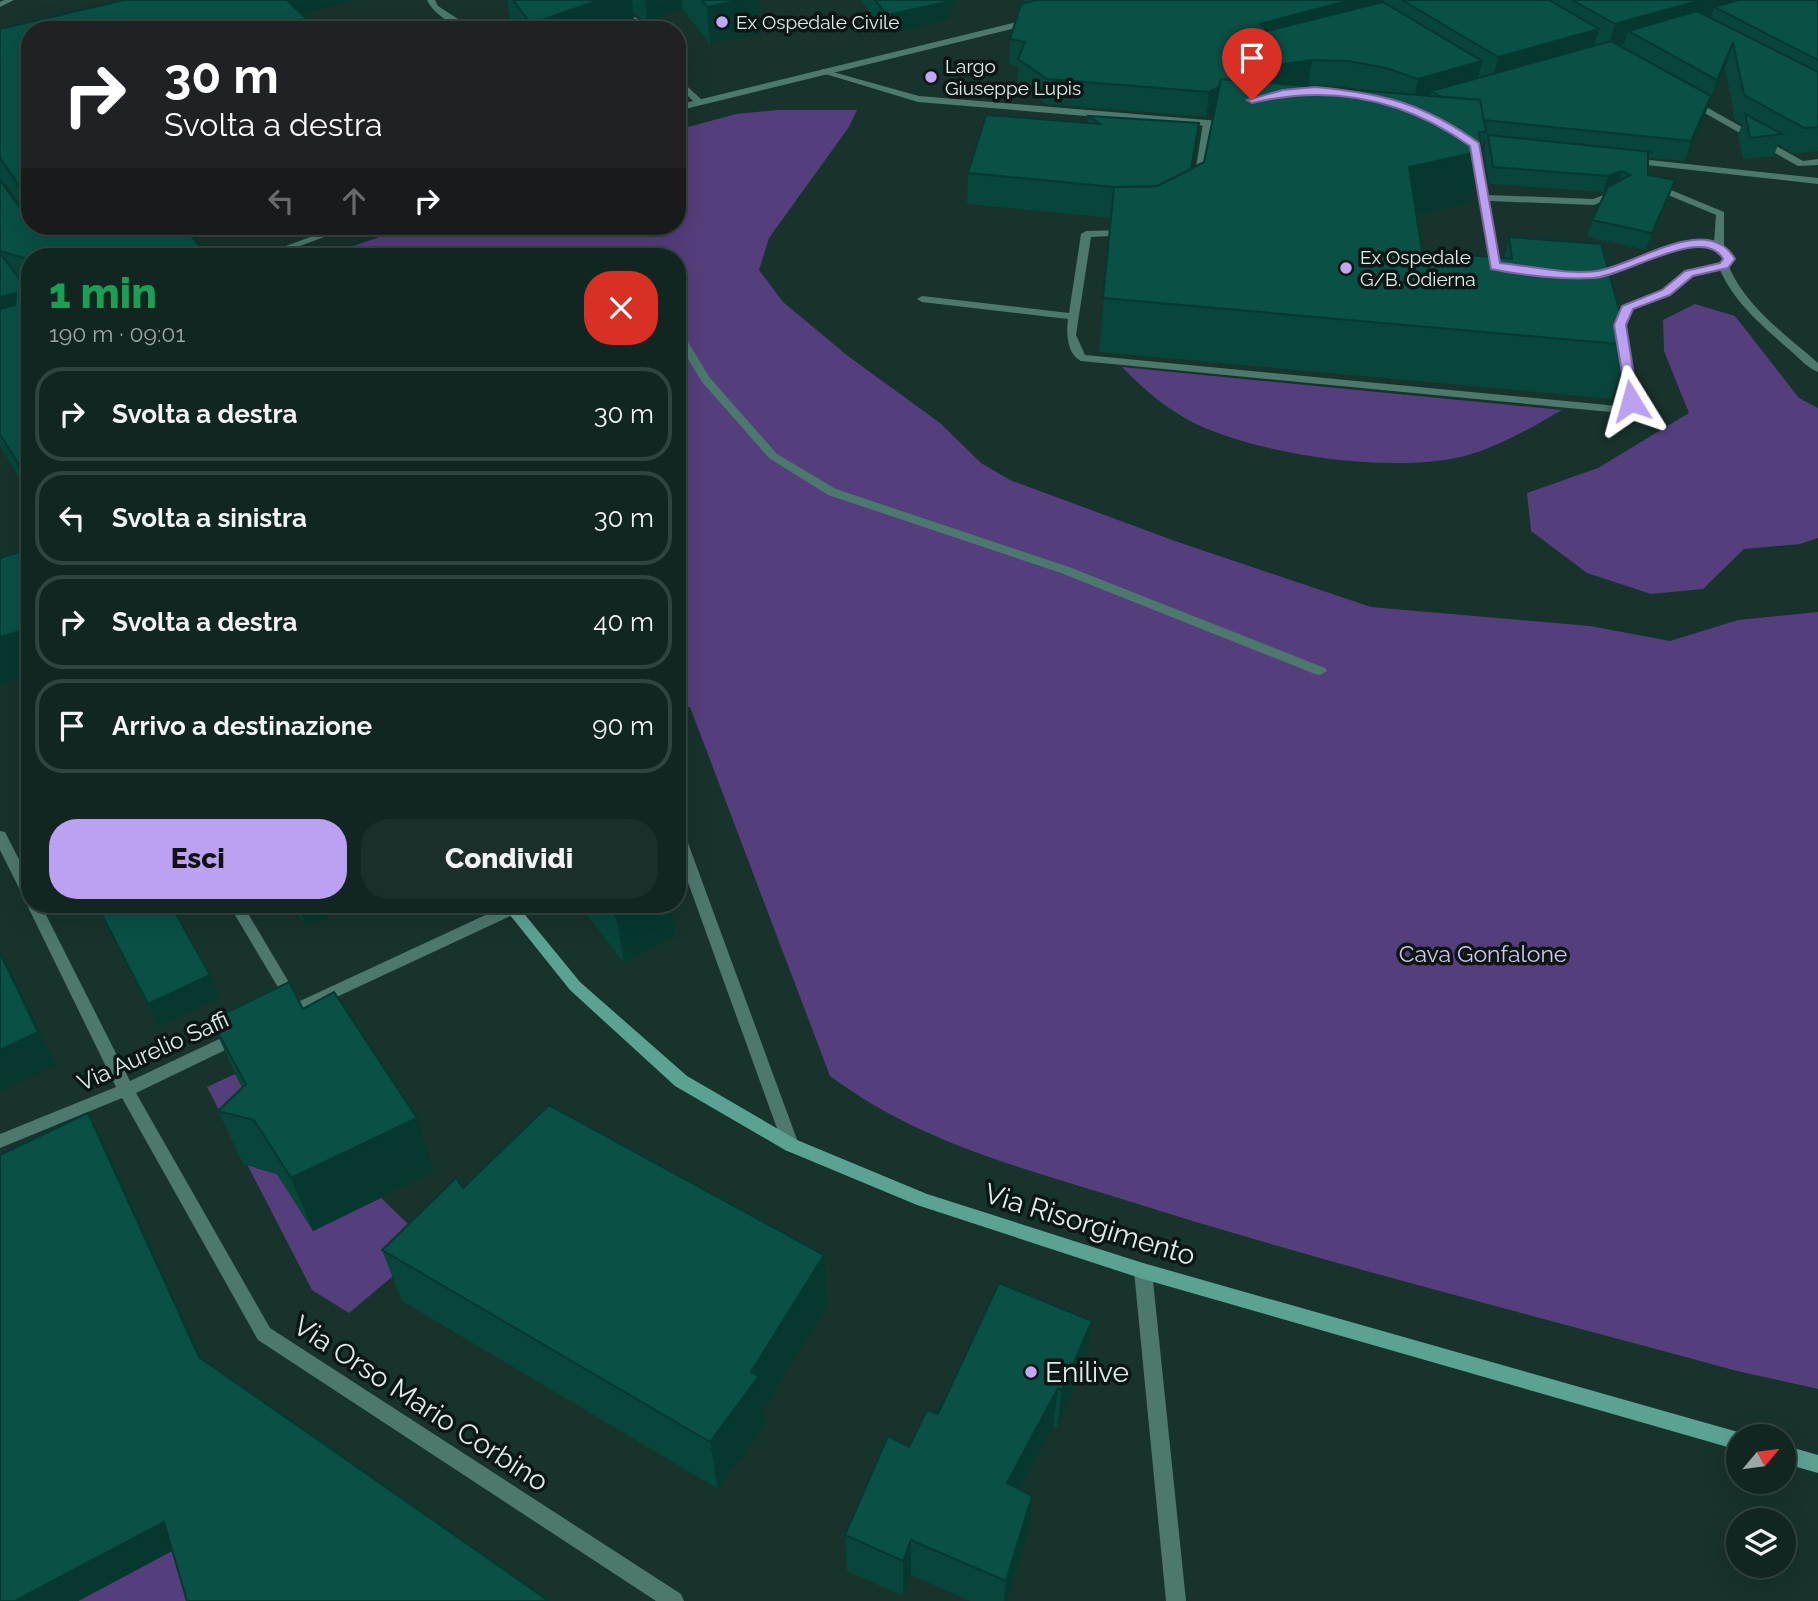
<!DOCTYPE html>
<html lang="it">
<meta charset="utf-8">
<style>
body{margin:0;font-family:Raleway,sans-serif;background:#1b2e2a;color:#f1f3f6;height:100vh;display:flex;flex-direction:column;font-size:26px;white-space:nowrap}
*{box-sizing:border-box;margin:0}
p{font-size:23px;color:#9ca5a5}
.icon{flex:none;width:38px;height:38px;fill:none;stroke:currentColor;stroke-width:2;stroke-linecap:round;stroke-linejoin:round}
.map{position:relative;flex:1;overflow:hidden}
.side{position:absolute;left:21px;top:248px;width:665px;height:665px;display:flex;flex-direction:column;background:#122621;border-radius:28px;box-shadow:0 7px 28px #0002,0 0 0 2px #31433f}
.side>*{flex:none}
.guide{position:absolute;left:21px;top:21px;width:665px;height:214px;border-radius:28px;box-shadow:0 7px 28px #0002,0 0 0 2px #31433f;background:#202124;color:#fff;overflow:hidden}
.needle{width:46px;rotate:61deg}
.buttons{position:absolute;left:1726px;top:1424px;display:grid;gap:14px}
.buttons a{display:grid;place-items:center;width:70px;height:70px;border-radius:50%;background:#122621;box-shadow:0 7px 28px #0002,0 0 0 2px #31433f;font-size:35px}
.pin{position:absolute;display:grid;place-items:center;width:60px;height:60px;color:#fff;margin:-72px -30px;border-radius:50% 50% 50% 0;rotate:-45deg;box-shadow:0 0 7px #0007}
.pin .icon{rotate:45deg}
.me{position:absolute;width:77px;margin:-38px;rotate:352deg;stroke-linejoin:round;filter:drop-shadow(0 0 5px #0008)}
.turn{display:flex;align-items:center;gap:24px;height:147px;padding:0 28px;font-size:32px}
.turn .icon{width:91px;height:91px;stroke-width:2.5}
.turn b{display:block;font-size:49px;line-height:60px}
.lanes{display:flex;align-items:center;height:66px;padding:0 28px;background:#0003;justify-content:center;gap:35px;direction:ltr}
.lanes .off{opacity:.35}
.round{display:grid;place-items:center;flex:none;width:74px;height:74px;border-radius:28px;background:#1b2e2a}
.overview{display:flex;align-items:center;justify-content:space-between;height:119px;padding:0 28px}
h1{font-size:42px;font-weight:800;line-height:52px;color:#1e9e55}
.primary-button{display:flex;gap:14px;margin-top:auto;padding:14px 28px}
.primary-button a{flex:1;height:80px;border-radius:28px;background:#bca0f2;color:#111;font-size:28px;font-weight:800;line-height:80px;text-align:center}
.primary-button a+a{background:#1b2e2a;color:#f1f3f6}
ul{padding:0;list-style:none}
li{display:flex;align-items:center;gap:21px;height:94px;margin:0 14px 10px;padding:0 14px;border:4px solid #31433f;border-radius:28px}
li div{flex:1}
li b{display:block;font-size:26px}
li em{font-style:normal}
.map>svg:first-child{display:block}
.green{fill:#553e7c}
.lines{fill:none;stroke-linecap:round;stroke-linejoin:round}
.service{fill:#4c786e;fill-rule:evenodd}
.minor{fill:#4c786e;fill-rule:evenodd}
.tertiary{fill:#4c786e;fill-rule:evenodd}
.secondary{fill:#5aa393;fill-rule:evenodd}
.wall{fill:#08453b;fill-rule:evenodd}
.shaded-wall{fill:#063830}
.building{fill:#095045;stroke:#063830;stroke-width:2}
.route{fill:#bca0f2;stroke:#7a689d;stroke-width:2}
.poi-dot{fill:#c1a8f3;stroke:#0c1715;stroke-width:2.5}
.labels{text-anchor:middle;stroke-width:7;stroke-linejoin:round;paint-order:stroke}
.far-poi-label{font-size:19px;fill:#dfeeea;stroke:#0c1715;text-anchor:start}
.park-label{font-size:23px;fill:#d3c6ef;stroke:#0c1715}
.street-label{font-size:23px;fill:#dfeeea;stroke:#0c1715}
.near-street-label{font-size:28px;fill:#dfeeea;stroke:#0c1715}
.near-poi-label{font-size:28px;fill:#dfeeea;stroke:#0c1715;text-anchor:start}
</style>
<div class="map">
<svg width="1818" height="1601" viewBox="0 0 1818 1601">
<rect width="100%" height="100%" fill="#18322c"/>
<g class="green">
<path d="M778 110H857L849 127 769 238 759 270 783 302 848 356 940 423 981 463 1010 480 1175 541 1371 607 1590 626 1670 641 1738 620 1818 612V1389L1737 1371C1533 1315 1327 1264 1125 1200 1020 1167 920 1143 830 1076L690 707 677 708V257H322L411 226H677V130L736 114Z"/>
<path d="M1695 304 1735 316 1799 398 1818 408V538L1800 544 1744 549 1703 589 1651 594 1587 573 1531 531 1527 493 1598 468 1689 413 1664 351 1663 320Z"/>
<path d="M1122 367 1562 410C1531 428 1497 448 1461 457 1387 473 1267 456 1198 425 1169 411 1144 390 1122 367Z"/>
<path d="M235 1074 269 1138 256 1168 277 1174 313 1230 380 1197 430 1245 349 1313 312 1290 207 1087Z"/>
<path d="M126 1430 196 1601H78L129 1574Z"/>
</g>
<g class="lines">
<g class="service">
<path d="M427 0H435L438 6 475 30C459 30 433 15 427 0Z"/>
<path d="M597 0H607L656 30H646Z"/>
<path d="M677 77 701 99V103H695L677 85Z"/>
<path d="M1208 120 1213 123 1204 180 1199 183 1194 180 1203 123Z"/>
<path d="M1476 147 1481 150 1488 195 1593 199 1618 190 1623 193 1594 205 1489 201 1500 264 1508 267 1503 270 1491 268 1471 150Z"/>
<path d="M1671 190 1724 212V246L1733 255V263L1729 267C1747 308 1785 334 1818 363V372C1808 368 1800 359 1792 352 1765 328 1735 304 1720 270L1692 275 1670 294 1632 308 1625 325 1637 401 1621 413 1081 361C1067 354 1066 333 1068 319L922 302 917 299 922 296 1069 313 1081 234 1086 231 1126 230 1131 233 1130 235 1091 237 1076 335 1085 355 1618 406 1625 400 1615 325 1624 304 1662 290 1685 271 1723 262V256C1686 223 1629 281 1586 276V272C1597 270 1608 269 1619 265 1650 253 1680 234 1714 243L1716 215 1668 195 1666 193Z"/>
<path d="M677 329 682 332 710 378 777 454 836 489 1069 567 1325 668 1327 671 1320 675 1315 674 1061 573 828 495 769 458 702 382 677 341Z"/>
</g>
<g class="minor">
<path d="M4 0H14L0 7V2Z"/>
<path d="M822 69 919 96 1231 122 1236 125 1231 128 918 102 822 73Z"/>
<path d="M1690 98 1803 161 1818 159V165L1798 166 1687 103 1686 101Z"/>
<path d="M1631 158 1818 178V184L1628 163 1626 161Z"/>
<path d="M677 827 684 832 799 1145 797 1150 791 1152 785 1150 783 1145 677 852Z"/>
<path d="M0 831 5 832 30 881V905H41L130 1081 232 1033 238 1031 244 1033 246 1037 244 1041 136 1093 270 1328 681 1594 684 1601H656L258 1340 122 1098 0 1148V1134L116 1087 27 905 29 901 25 900 0 850Z"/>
<path d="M229 905H243L300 1001 507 905H517L519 909 517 913 285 1021 280 1019 277 1015 280 1011 291 1005 288 1004Z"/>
<path d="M1143 1263 1149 1266 1152 1271 1186 1601H1166L1134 1271 1137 1266Z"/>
</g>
<g class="tertiary">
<path d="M1033 18 1036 19V23L677 111V105Z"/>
<path d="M340 226H354L270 257H256Z"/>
</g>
<g class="secondary">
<path d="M502 905H517L580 982 687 1076 797 1140 927 1194 1143 1263 1738 1432 1745 1437H1738V1450L1143 1279 917 1205 785 1150 675 1086 570 990Z"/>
<path d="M1783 1445 1818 1455V1473L1783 1463Z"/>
</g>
</g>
<g class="wall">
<path d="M507 0H759L761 34 710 44 682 9 647 22 633 13 635 26 625 30H513L511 26Z"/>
<path d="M860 0H956L947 20 888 34Z"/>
<path d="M1024 0H1818V151L1795 154 1778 144 1774 156 1743 159 1738 135 1742 124 1735 120 1725 68 1709 105H1708L1705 116 1685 161 1650 158 1648 165V175L1669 197 1646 250 1587 237 1592 220 1606 192H1603L1489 184 1484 152 1486 140H1484L1470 203 1417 215 1422 251 1504 258 1509 237 1629 345 1612 399 1099 352 1111 218 967 204 968 173 1088 123 1089 116 1196 153 1193 167 1204 162 1214 113 1206 117 1046 104 1017 84 1018 66 1009 64 1010 39 1024 3ZM1308 85 1343 86 1368 91 1304 86Z"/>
<path d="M0 29 30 30V219L5 183H2L30 226H238L194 239 30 257V496L0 446Z"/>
<path d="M96 905H171L220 998 159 1027Z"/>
<path d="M293 905H353L306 926Z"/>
<path d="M580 905H670L675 936 624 963Z"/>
<path d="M303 1009 434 1172 313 1231 277 1174 243 1164 218 1111 242 1087 235 1074 211 1020Z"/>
<path d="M463 1188 827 1306 763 1411 765 1425 718 1489 402 1301 382 1250Z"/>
<path d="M1086 1360 1057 1428 1053 1426 1020 1490 1028 1532 1007 1601H970L911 1575 903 1596 847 1571 845 1535 909 1447 938 1414Z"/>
</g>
<g class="shaded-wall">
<path d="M282 0H356L287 17Z"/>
<path d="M599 0H632L635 26 625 30H532L531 24Z"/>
<path d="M645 0H682V9L647 22Z"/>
<path d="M742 0H759L761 34 710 44 707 7Z"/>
<path d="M948 0H956L947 20 888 34 887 15Z"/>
<path d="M1350 0H1384L1381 15 1257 49 1260 24Z"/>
<path d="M1701 0H1779L1714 7 1710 20 1628 31 1624 44 1608 48 1615 24Z"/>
<path d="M1599 29 1592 53 1492 82 1498 57Z"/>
<path d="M1733 43 1725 68 1709 105 1717 80Z"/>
<path d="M1312 60 1308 85 1273 89 1236 102 1206 117 1209 92 1239 76 1277 65Z"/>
<path d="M1482 61 1476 86 1431 91 1430 100 1413 104 1418 79Z"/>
<path d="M1711 96 1705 116 1685 161 1691 141Z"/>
<path d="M1199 123 1196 153 1187 206 1150 196Z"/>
<path d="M1482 151 1470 203 1399 219 1409 167Z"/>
<path d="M1622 171 1617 188 1603 192 1608 176Z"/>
<path d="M1675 180 1669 197 1646 250 1652 233Z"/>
<path d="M172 226H238L178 244Z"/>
<path d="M16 293 30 328 0 341V297Z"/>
<path d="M30 628V675L0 685V637Z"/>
<path d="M298 905H353L306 926Z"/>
<path d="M639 905H670L675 936 624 963 616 917Z"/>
<path d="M0 948 56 1065 0 1092Z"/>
<path d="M210 975 220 998 159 1027 148 1004Z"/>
<path d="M88 1113 103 1141 213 1383 199 1357Z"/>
<path d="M417 1118 434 1172 313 1231 291 1178Z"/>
<path d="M824 1255 827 1306 763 1411 765 1425 718 1489 710 1442 751 1372Z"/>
<path d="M1092 1321 1086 1360 1057 1428 1062 1390Z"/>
<path d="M1058 1388 1053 1426 1004 1520 1007 1483Z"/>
<path d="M1032 1496 1028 1532 1007 1601H1004L1006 1581Z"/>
<path d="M164 1522 180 1547 78 1601H15Z"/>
<path d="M911 1540V1575L903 1596V1561Z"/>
</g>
<g class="building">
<path d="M124 0H287L318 30H30V201L0 158V29Z"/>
<path d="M513 0H599L531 24Z"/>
<path d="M702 0H742L707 7Z"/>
<path d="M875 0H948L947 2 887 15Z"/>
<path d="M1036 0H1350L1260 24 1267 31 1383 2 1482 61 1418 79 1386 68 1348 61 1312 60 1277 65 1239 76 1232 80 1221 79 1219 87 1209 92 1047 79 1018 59 1025 42 1010 39 1021 4Z"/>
<path d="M1402 0H1549L1599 29 1498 57Z"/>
<path d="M1572 0H1701L1615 24Z"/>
<path d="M1739 0H1818V60L1714 7Z"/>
<path d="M1697 11 1818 72V127L1804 128 1744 95 1733 43 1717 80 1628 31Z"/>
<path d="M1611 41 1711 96 1691 141 1483 120 1480 100 1442 97 1431 91Z"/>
<path d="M1221 79 1480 100 1486 132H1479L1482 151 1409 167 1422 251 1512 259 1509 237 1601 244 1629 345 1103 298 1114 187 1157 186 1204 162Z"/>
<path d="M1745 114 1782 134 1750 138Z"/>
<path d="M986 115 1100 124 1089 116 1199 123 1191 169 1157 186 1114 187 968 173Z"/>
<path d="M1488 135 1652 152H1648V175L1675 180 1652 233 1592 220 1608 187 1630 175 1622 171 1608 176 1493 167Z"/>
<path d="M0 180 29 220H30V226H183L209 257H30V260L0 251Z"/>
<path d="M0 253 30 293V483L0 434V309L15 305 16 293 0 297Z"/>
<path d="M30 549V628L0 637V558Z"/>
<path d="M97 905H171L210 975 148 1004Z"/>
<path d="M607 905H639L616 917Z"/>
<path d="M0 953 38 1032 0 1050Z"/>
<path d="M289 982 303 1009 334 992 417 1118 291 1178 254 1120 218 1111 246 1084 211 1020Z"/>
<path d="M549 1105 824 1255 751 1372 759 1376 710 1442 382 1250 456 1178 463 1188Z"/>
<path d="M88 1113 199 1357 549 1601H187L164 1522 15 1601H0V1155Z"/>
<path d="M999 1283 1092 1321 1062 1390 1058 1388 1007 1483 1032 1496 1006 1581 911 1540 903 1561 845 1535 888 1436 909 1447 927 1410 938 1414Z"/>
</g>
<path class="route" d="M1315 87C1382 93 1423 103 1479 143L1500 263C1531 266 1567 275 1597 271 1634 266 1708 211 1735 259L1728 268 1693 276 1670 295 1633 309 1626 325 1638 401 1627 403 1614 325 1622 306 1662 290 1685 271 1720 263 1723 259C1704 224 1624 277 1593 278 1564 280 1519 275 1491 269L1470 146C1404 99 1331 84 1252 103L1247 100 1283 90Z"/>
<g class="poi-dot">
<circle cx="722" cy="22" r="7"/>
<circle cx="931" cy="77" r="7"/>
<circle cx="1346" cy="268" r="7"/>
<circle cx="1031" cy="1372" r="7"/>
</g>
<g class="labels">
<g class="far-poi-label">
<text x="736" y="29">Ex Ospedale Civile</text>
<text x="945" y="73">Largo<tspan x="945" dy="22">Giuseppe Lupis</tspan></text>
<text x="1360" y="264">Ex Ospedale<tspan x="1360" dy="22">G/B. Odierna</tspan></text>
</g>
<g class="park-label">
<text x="1483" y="962">Cava Gonfalone</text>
</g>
<g class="street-label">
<text transform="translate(153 1051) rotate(-24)" y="8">Via Aurelio Saffi</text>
</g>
<g class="near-street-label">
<text transform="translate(1090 1224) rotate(17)" y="10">Via Risorgimento</text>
<text transform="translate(421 1403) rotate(33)" y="10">Via Orso Mario Corbino</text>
</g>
<g class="near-poi-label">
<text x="1045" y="1382">Enilive</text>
</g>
</g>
</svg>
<div class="buttons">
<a><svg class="needle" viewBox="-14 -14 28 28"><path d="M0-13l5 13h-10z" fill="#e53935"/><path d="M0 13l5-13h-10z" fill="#9ca5a5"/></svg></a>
<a><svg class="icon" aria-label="layers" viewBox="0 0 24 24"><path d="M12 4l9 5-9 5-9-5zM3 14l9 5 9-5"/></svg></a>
</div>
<div class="pin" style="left:1252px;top:100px;background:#d93025"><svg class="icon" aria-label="arrive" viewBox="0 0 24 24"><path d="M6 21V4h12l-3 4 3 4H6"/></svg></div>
<svg class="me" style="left:1631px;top:401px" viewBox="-20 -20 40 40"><path d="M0-17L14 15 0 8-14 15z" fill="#bca0f2" stroke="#fff" stroke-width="4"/></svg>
<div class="guide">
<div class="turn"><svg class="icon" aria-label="right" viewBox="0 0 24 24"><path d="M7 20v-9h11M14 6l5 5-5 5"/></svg><div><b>30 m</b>Svolta a destra</div></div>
<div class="lanes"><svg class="icon off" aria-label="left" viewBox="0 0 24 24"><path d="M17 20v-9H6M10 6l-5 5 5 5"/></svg><svg class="icon off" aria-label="ahead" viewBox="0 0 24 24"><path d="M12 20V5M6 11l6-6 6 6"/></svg><svg class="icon" aria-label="right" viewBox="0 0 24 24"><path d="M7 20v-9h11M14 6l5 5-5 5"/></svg></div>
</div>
<section class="side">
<div class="overview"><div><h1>1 min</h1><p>190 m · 09:01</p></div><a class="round" style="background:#d93025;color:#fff"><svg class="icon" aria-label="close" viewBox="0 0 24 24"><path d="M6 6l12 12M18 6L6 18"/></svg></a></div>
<ul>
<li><svg class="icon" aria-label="right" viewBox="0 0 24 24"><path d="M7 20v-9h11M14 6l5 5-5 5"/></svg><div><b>Svolta a destra</b></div><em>30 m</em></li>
<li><svg class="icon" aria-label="left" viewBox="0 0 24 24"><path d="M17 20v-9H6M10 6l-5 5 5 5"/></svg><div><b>Svolta a sinistra</b></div><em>30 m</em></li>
<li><svg class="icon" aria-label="right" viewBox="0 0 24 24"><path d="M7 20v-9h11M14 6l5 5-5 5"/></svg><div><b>Svolta a destra</b></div><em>40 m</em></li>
<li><svg class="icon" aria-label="arrive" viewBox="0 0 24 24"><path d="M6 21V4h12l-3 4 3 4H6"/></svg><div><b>Arrivo a destinazione</b></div><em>90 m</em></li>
</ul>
<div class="primary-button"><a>Esci</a><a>Condividi</a></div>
</section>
</div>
